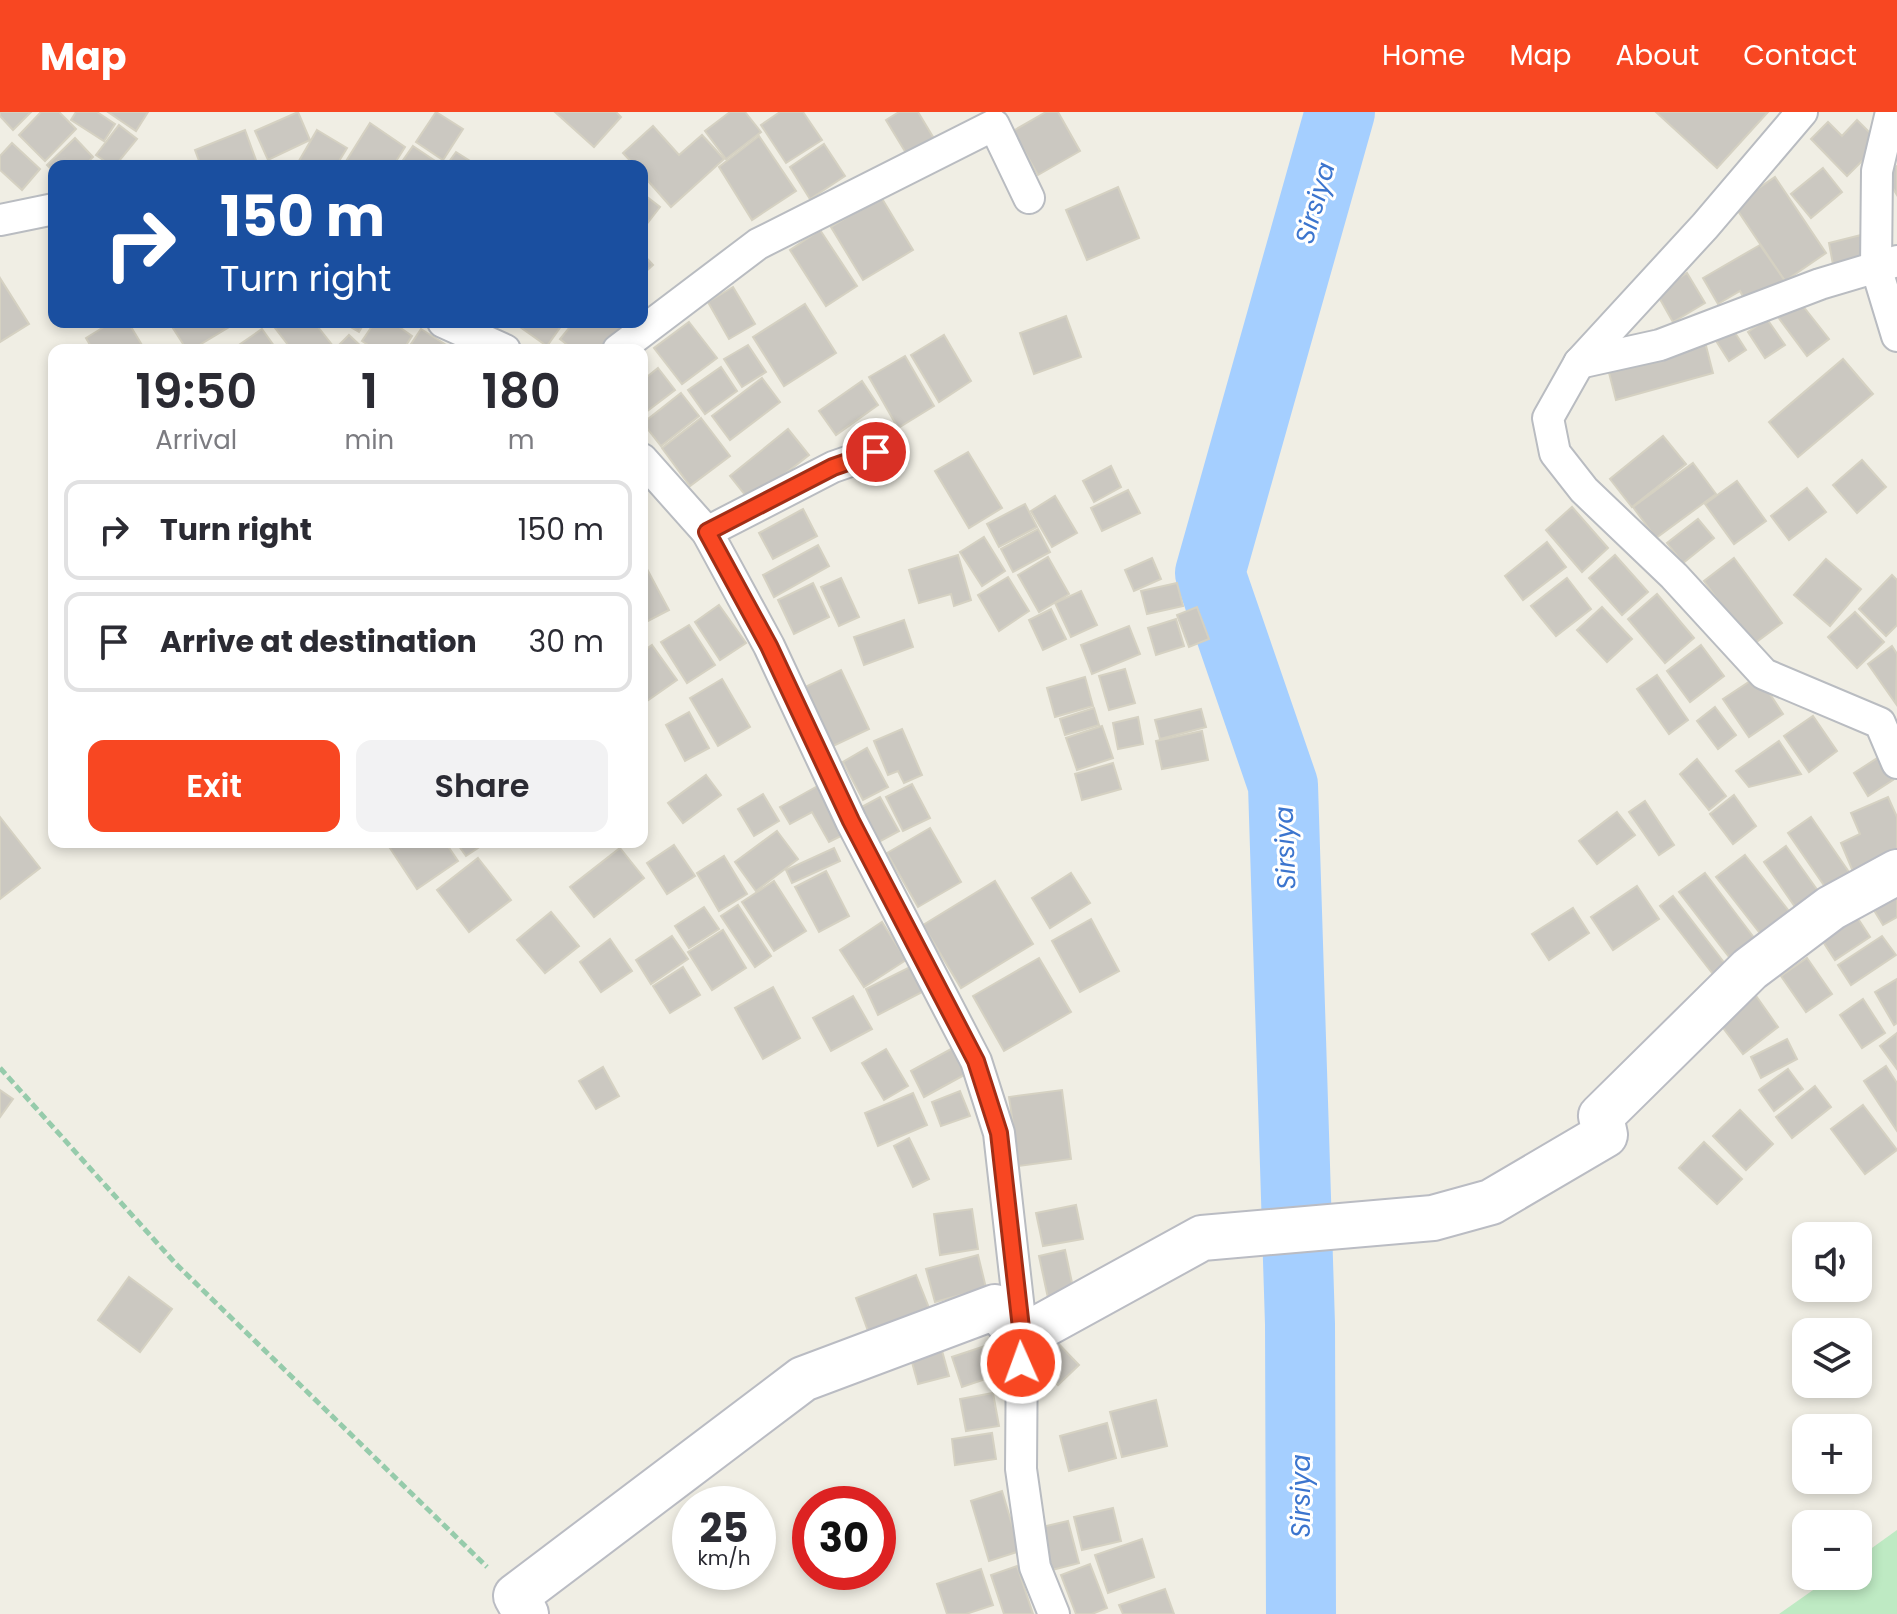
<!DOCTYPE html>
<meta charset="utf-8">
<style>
body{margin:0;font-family:Poppins,sans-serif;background:#f2f2f3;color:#2b2b33;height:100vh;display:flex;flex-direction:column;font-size:30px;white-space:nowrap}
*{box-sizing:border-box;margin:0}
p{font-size:26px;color:#7c7c81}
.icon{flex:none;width:44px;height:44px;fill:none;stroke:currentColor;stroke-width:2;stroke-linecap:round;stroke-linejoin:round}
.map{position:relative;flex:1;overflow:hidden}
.sheet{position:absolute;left:48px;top:232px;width:600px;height:504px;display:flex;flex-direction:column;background:#fff;border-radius:16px;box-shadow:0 4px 12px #0003}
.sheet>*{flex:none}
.hud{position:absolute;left:48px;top:48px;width:600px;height:168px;border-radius:16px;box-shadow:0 4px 12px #0003;background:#1a4fa0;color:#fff;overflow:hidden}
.controls{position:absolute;left:1792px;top:1110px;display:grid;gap:16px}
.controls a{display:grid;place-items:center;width:80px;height:80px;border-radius:16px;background:#fff;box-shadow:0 4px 12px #0003;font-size:40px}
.speed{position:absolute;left:672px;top:1374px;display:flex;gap:16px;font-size:40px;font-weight:700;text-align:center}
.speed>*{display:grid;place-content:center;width:104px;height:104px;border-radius:50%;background:#fff;box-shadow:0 4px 12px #0003;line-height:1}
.speed small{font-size:20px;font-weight:400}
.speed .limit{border:12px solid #d22;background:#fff;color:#111}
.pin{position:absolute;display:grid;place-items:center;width:68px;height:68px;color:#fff;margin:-34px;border:4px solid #fff;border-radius:50%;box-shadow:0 2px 8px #0007}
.me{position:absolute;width:88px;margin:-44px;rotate:358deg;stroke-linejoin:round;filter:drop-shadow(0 0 6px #0008)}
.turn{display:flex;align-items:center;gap:28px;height:168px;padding:0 40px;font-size:36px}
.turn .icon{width:104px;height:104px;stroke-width:2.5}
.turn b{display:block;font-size:56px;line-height:68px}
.eta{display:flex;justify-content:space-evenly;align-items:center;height:136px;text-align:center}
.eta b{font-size:48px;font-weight:600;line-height:56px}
.primary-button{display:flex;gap:16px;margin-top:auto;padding:16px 40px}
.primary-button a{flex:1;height:92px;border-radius:16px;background:#f84722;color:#fff;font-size:32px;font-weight:600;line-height:92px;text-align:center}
.primary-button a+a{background:#f2f2f3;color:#2b2b33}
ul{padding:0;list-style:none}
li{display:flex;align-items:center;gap:24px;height:100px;margin:0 16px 12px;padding:0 24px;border:4px solid #e1e1e2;border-radius:16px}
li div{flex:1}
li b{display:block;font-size:30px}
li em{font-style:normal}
header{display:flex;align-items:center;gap:48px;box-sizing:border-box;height:112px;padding:0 40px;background:#f84722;color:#fff}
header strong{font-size:38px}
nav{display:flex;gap:44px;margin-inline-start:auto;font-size:28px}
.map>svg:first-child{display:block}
.green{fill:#beeac3}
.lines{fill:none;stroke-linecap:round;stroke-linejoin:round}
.river{stroke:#a5cfff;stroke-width:70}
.building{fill:#cbc8c1;stroke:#d5d1c2;stroke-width:2}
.street-casing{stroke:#b9bcc1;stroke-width:34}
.secondary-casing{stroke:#babcc3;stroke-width:48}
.path{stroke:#96cbab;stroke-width:5;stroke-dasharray:8 4;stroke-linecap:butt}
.street{stroke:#fff;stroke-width:30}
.secondary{stroke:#fff;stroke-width:44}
.route-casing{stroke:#a12e16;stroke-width:20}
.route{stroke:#f84722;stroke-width:14}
.labels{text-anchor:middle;stroke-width:6;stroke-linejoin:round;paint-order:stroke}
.water-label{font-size:26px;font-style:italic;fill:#3c75ce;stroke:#fff}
</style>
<header>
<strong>Map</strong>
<nav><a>Home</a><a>Map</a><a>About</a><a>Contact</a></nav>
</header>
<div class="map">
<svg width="1897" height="1502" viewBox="0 0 1897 1502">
<rect width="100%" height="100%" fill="#f0eee4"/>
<path class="green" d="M1897 1418V1502H1779L1833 1464H1858V1446Z"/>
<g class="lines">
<path class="river" d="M1301 1502 1300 1212 1283 673 1210 461 1340 0"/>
</g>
<g class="building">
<path d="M0 0H31L13 18 0 4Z"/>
<path d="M41 0H59L76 17 45 49 19 23Z"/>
<path d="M76 0H97L115 12 104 29 71 8Z"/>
<path d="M108 0H148L136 19Z"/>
<path d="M298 0 310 28 268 48 255 19Z"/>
<path d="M436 0 463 17 443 48 416 30Z"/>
<path d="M555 0H616L621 5 594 35Z"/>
<path d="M730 0H745L761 20 726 47 705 19Z"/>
<path d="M780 0H803L822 28 786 51 761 13Z"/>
<path d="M899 0H918L936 30 909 46 886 8Z"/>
<path d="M1046 0H1058L1080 39 1038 63 1013 19Z"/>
<path d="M1656 0H1768L1717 56Z"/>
<path d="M1857 8 1880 31 1847 64 1811 27 1828 10 1842 24Z"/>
<path d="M370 11 405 35 393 54H343Z"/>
<path d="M119 13 137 27 115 54H112L96 43Z"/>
<path d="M653 14 679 43 702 23 724 47 671 95 642 62V54H635L623 41Z"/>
<path d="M245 18 257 51 251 54H201L195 38Z"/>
<path d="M317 18 347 36 336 54H296Z"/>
<path d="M759 24 796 79 752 108 719 55Z"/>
<path d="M75 26 93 45 84 54H54V60L47 53Z"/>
<path d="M12 31 40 57 22 78 0 58V44Z"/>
<path d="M824 32 845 64 810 87 790 55Z"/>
<path d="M413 34 441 53 440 54H399Z"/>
<path d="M456 40 478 54H446Z"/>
<path d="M1897 54V83L1884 62Z"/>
<path d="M1823 56 1842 80 1811 106 1791 82Z"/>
<path d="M1775 65 1826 141 1785 169 1734 93Z"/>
<path d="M1118 75 1139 126 1087 148 1066 98Z"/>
<path d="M642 81 660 95 642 118Z"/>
<path d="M881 85 913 138 863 168 831 115Z"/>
<path d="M820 118 857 174 826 194 790 138Z"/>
<path d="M1861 123 1867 150 1834 158 1829 131Z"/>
<path d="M1760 133 1785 169 1747 192 1740 179 1718 192 1703 166Z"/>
<path d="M642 141 653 153 642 163Z"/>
<path d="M1687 161 1705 191 1673 210 1656 180Z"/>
<path d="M0 166 29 212 0 230Z"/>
<path d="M733 175 755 212 729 227 708 190Z"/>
<path d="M1799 189 1829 227 1807 244 1778 205Z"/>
<path d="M805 192 836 241 784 274 753 225Z"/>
<path d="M1066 204 1081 245 1034 262 1020 221Z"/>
<path d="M1767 207 1785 233 1765 246 1748 220Z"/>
<path d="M112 210H128L145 238H93L86 226Z"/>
<path d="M169 210H233L234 212 191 238H187Z"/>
<path d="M275 210H314L333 234 327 238H292L272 212Z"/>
<path d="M342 210H365L359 220Z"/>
<path d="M375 210H392L412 224 403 238H376L362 229Z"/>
<path d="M523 210H564L547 234 520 215Z"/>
<path d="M574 210H626L603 238H574L560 227Z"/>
<path d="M689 210 717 246 682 272 654 236Z"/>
<path d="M1730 213 1746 238 1729 249 1713 224Z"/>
<path d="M262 217 277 238H233V237Z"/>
<path d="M421 217 454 238H407Z"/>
<path d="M349 223 365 238H334Z"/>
<path d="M944 223 971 269 939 290 911 243Z"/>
<path d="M1704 226 1713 261 1616 288 1607 253Z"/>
<path d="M748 233 766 260 742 275 724 247Z"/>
<path d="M905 244 934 294 898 316 869 265Z"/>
<path d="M1843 247 1873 282 1798 345 1769 310Z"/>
<path d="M721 255 737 279 705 302 688 278Z"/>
<path d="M658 256 675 278 642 303V269Z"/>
<path d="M762 266 780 290 730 328 712 304Z"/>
<path d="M862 269 878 293 836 323 819 299Z"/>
<path d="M681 281 699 304 661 334 643 311Z"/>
<path d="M701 306 730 344 690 374 662 336Z"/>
<path d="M788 317 809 343 750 389 730 364Z"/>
<path d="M1663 324 1686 352 1632 395 1610 367Z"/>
<path d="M968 340 1002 396 969 416 935 359Z"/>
<path d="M1862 348 1886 375 1857 401 1833 373Z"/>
<path d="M1693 351 1716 382 1656 426 1633 395Z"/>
<path d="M1111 354 1121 375 1094 390 1083 369Z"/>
<path d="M1737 369 1766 409 1734 432 1705 392Z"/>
<path d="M1807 376 1826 400 1789 428 1771 404Z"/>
<path d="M1128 378 1140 401 1102 419 1091 396Z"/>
<path d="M1055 384 1077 421 1052 435 1031 399Z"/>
<path d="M1025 392 1037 415 999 435 987 412Z"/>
<path d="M1572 395 1608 436 1582 460 1546 418Z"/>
<path d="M803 397 817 424 773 447 759 421Z"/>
<path d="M1698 407 1714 426 1683 451 1667 431Z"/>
<path d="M1038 417 1050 440 1013 460 1001 437Z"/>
<path d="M984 425 1005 459 982 474 960 440Z"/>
<path d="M1547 430 1566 455 1523 488 1505 464Z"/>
<path d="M818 433 829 454 774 485 763 463Z"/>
<path d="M958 443 971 488 954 494 951 482 919 491 909 458Z"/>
<path d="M1615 443 1648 480 1622 503 1589 466Z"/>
<path d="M1048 445 1069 482 1039 500 1018 463Z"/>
<path d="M1152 446 1161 467 1134 479 1125 458Z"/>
<path d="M1734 446 1782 511 1751 534 1704 469Z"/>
<path d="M1826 447 1861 477 1830 514 1794 483Z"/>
<path d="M647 457 669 498 642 512V460Z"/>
<path d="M1892 463 1897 468V513L1886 524 1859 497Z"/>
<path d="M1008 465 1029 499 999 519 978 483Z"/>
<path d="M841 466 859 505 839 514 821 475Z"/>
<path d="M1567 466 1591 497 1556 524 1531 494Z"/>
<path d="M813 471 829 505 794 522 778 488Z"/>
<path d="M1177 471 1183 494 1147 502 1141 479Z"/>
<path d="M1081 479 1097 513 1071 525 1055 491Z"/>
<path d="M1657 482 1694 526 1665 551 1628 507Z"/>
<path d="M719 493 746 531 720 548 695 510Z"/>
<path d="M1197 495 1209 527 1189 535 1177 503Z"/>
<path d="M1602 495 1632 527 1607 550 1577 518Z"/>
<path d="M1051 497 1066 527 1043 538 1029 508Z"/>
<path d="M1855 500 1884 530 1857 556 1828 525Z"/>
<path d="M1176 507 1184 534 1156 543 1148 516Z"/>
<path d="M904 508 913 535 864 553 854 525Z"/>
<path d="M689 513 715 553 687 571 661 530Z"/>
<path d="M1129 514 1140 542 1092 562 1081 533Z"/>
<path d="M652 533 677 568 644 591 642 588V540Z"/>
<path d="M1701 533 1724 564 1690 590 1667 559Z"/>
<path d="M1892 534 1897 542 1896 592 1868 552Z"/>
<path d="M1125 557 1135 591 1109 598 1099 564Z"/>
<path d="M841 558 869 617 829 636 801 577Z"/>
<path d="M1657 563 1688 608 1669 622 1637 577Z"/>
<path d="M1758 564 1783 602 1749 625 1723 587Z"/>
<path d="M1085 565 1093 594 1055 605 1047 576Z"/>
<path d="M722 567 750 615 718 634 690 586Z"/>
<path d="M1715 595 1736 623 1718 637 1697 609Z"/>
<path d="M1094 596 1099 613 1065 623 1060 607Z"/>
<path d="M1201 597 1206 615 1160 627 1155 608Z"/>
<path d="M689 600 709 636 685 649 666 613Z"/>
<path d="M1813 604 1837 639 1809 660 1784 624Z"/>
<path d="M1138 605 1143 632 1118 637 1113 611Z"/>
<path d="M1102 614 1113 646 1077 658 1066 626Z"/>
<path d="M902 617 922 663 904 671 898 659 888 663 874 629Z"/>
<path d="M1202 619 1208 648 1162 657 1156 629Z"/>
<path d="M1779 629 1801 662 1749 675 1736 659Z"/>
<path d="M867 636 888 675 863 688 843 650Z"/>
<path d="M1879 645 1893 668 1868 684 1854 661Z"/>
<path d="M1697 647 1726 684 1709 698 1680 662Z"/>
<path d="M1113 651 1121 677 1082 688 1075 662Z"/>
<path d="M706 663 721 683 683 711 668 691Z"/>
<path d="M823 671 851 719 829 730 812 700 790 712 780 695Z"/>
<path d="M912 672 930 706 903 719 886 685Z"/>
<path d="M763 682 779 709 754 724 738 697Z"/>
<path d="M1734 683 1756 714 1733 732 1710 702Z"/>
<path d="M880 685 899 719 877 731 858 697Z"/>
<path d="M1888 685 1897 705V743L1854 762 1841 731 1860 722 1851 701Z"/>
<path d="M1645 689 1674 733 1659 743 1629 700Z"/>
<path d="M1617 700 1635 723 1597 752 1579 729Z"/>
<path d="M0 705 40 756 0 787Z"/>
<path d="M1811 705 1851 763 1828 779 1788 721Z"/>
<path d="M930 716 961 770 918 795 887 741Z"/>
<path d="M777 719 798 747 756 779 735 750Z"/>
<path d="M386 730H445L458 749 417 777Z"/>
<path d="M456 730H487L466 744Z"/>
<path d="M674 733 695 764 667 782 647 751Z"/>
<path d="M1786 734 1823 786 1800 802 1764 750Z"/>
<path d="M620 736 644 766 594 805 570 775Z"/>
<path d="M834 736 840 749 792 771 786 758Z"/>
<path d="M1745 743 1792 803 1763 825 1716 765Z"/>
<path d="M724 744 747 782 719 799 697 761Z"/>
<path d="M478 746 511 788 469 820 437 778Z"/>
<path d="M826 759 849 804 819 820 795 775Z"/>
<path d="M1071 761 1090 791 1050 816 1032 786Z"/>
<path d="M1705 761 1758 831 1733 850 1679 780Z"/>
<path d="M774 769 806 819 774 839 742 790Z"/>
<path d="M995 769 1033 832 961 876 923 813Z"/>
<path d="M1637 774 1659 807 1613 838 1591 805Z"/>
<path d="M1897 780V805L1883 813 1872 795Z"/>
<path d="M1673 784 1729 857 1716 866 1660 794Z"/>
<path d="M738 793 771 844 755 855 721 804Z"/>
<path d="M704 795 719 817 689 836 675 814Z"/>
<path d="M1573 796 1589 821 1549 848 1532 822Z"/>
<path d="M1853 799 1870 825 1835 848 1818 822Z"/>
<path d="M551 800 579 834 545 861 517 828Z"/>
<path d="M1091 807 1119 859 1080 880 1052 829Z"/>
<path d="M882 810 906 848 864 875 840 838Z"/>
<path d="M723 818 746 856 712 878 688 840Z"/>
<path d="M672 824 688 847 651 872 636 848Z"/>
<path d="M1882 824 1896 843 1851 873 1838 853Z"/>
<path d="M610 827 632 859 601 880 580 850Z"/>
<path d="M1039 846 1071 900 1004 939 973 884Z"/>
<path d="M1807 846 1832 882 1806 900 1781 864Z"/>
<path d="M912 854 924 879 878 903 866 877Z"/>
<path d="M683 855 700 883 670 901 653 874Z"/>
<path d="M1897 867V911L1894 913 1875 880Z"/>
<path d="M773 875 800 926 763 947 735 896Z"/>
<path d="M1754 881 1778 915 1743 942 1717 908Z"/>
<path d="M853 884 872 917 831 939 813 906Z"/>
<path d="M1863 887 1885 921 1862 936 1840 903Z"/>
<path d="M1897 921V957L1880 934Z"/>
<path d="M1787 927 1797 947 1761 966 1751 945Z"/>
<path d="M953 936 966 962 924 985 911 959Z"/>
<path d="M886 937 908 974 884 988 862 951Z"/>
<path d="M1886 954 1897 971V1019L1864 969Z"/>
<path d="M603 955 619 984 596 997 579 969Z"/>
<path d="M1788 957 1803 977 1774 999 1759 978Z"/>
<path d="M1815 974 1831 995 1792 1026 1776 1005Z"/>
<path d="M0 978 13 987 0 1005Z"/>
<path d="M1062 978 1071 1047 1019 1054 1009 985Z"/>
<path d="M960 979 970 1004 941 1014 932 990Z"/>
<path d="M913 981 927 1013 878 1034 865 1001Z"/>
<path d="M1863 993 1897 1038 1865 1062 1831 1017Z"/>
<path d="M1740 998 1773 1032 1746 1058 1713 1024Z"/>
<path d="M909 1026 929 1067 913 1075 894 1034Z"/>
<path d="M1704 1030 1742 1067 1717 1092 1679 1056Z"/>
<path d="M1076 1093 1083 1127 1043 1134 1036 1101Z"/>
<path d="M972 1097 978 1137 940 1143 934 1102Z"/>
<path d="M1065 1138 1074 1180 1048 1186 1039 1144Z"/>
<path d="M978 1143 986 1176 935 1190 926 1157Z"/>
<path d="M916 1163 929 1196 868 1219 856 1186Z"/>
<path d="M129 1165 172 1197 140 1240 98 1208Z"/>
<path d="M1050 1223 1079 1253 1058 1273 1029 1243Z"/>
<path d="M994 1231 1003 1261 962 1275 952 1245Z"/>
<path d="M941 1235 949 1264 918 1272 910 1243Z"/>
<path d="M993 1281 999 1314 966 1319 960 1287Z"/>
<path d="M1156 1288 1167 1334 1122 1345 1110 1300Z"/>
<path d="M1107 1311 1116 1346 1069 1359 1060 1324Z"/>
<path d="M992 1321 996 1347 955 1353 952 1327Z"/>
<path d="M847 1378 856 1392H827Z"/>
<path d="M1002 1379 1020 1439 989 1449 971 1389Z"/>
<path d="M1113 1396 1121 1429 1082 1438 1074 1405Z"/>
<path d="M1068 1409 1079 1451 1052 1458 1042 1415Z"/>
<path d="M1142 1427 1154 1465 1108 1481 1095 1443Z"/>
<path d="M1090 1452 1107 1496 1092 1502H1076L1061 1463Z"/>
<path d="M1017 1454 1033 1502H1004L991 1463Z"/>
<path d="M981 1457 993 1493 966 1502H947L937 1472Z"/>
<path d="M1165 1477 1174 1502H1123L1119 1493Z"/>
</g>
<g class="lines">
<defs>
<g id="street">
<path d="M1802 0 1705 114 1579 251 1548 306 1555 341 1584 378 1674 464 1764 562 1880 611 1897 651"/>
<path d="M1891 0 1877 59 1876 155 1897 224"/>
<path d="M0 108 54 97"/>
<path d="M443 210 505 238"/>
<path d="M618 238 758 132 994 13 1029 86"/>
<path d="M1579 251 1660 233 1820 172 1897 149"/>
<path d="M642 347 707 420 769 534 851 709 976 949 999 1021 1022 1225 1021 1357 1035 1455 1054 1502"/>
<path d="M707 420 833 355 876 340"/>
</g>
<path id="secondary" d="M526 1502 516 1484 803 1267 995 1195 1022 1225 1202 1126 1433 1106 1491 1090 1605 1023 1601 1004 1750 857 1831 796 1897 760"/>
</defs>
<use href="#street" class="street-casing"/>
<use href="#secondary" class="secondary-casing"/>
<path class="path" d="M0 956 176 1152 487 1455"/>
<use href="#street" class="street"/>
<use href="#secondary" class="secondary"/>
</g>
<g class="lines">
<defs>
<path id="route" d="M876 340 833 355 707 420 769 534 851 709 976 949 999 1021 1022 1225 1021 1251"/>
</defs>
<use href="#route" class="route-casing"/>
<use href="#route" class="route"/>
</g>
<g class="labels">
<g class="water-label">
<text transform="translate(1315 91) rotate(-74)" y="9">Sirsiya</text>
<text transform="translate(1285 736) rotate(-92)" y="9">Sirsiya</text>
<text transform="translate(1301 1384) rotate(-90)" y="9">Sirsiya</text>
</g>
</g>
</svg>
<div class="controls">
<a><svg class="icon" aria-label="sound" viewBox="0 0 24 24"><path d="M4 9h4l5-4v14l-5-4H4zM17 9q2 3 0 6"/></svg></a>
<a><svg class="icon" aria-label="layers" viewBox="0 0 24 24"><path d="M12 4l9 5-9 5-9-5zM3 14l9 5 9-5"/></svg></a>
<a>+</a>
<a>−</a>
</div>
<div class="speed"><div>25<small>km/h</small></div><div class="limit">30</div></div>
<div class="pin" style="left:876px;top:340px;background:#d93025"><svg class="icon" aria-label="arrive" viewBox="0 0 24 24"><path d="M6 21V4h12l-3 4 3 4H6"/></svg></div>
<svg class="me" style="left:1021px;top:1251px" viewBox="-20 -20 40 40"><circle r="17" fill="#f84722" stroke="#fff" stroke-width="3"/><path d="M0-11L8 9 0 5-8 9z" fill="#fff"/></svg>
<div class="hud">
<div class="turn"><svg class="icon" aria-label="right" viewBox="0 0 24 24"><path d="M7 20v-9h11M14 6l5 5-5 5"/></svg><div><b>150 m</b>Turn right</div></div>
</div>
<section class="sheet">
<div class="eta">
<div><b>19:50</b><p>Arrival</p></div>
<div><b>1</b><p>min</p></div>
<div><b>180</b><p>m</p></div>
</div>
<ul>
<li><svg class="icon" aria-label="right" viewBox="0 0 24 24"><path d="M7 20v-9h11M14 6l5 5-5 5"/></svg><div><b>Turn right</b></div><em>150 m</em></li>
<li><svg class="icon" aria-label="arrive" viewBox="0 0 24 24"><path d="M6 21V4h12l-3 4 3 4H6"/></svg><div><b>Arrive at destination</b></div><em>30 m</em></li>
</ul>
<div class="primary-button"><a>Exit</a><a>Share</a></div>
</section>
</div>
